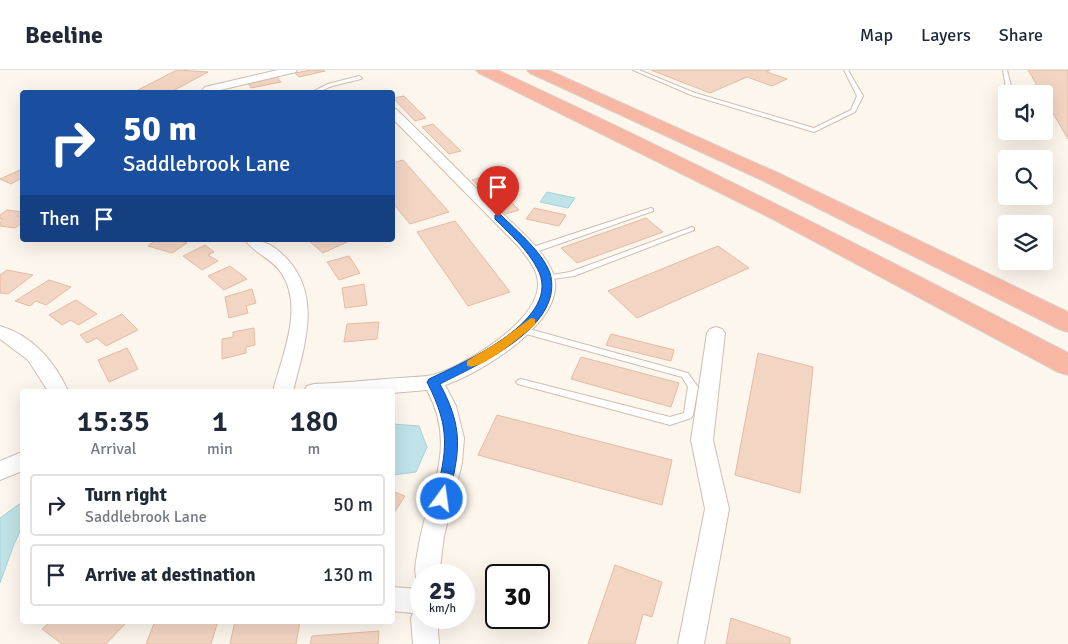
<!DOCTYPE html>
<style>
body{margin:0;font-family:Signika,sans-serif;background:#f6f6f7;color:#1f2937;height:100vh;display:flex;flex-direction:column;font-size:19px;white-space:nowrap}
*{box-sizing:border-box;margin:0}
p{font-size:16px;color:#747a83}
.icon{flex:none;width:28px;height:28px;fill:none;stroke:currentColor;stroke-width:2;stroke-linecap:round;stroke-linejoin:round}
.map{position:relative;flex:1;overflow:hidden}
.drawer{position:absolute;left:20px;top:319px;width:375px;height:235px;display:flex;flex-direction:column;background:#fff;border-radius:5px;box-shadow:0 5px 20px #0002}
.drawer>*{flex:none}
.top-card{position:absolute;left:20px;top:20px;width:375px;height:152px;border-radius:5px;box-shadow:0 5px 20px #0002;background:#1a4fa0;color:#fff;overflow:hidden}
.tools{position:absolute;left:998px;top:15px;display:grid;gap:10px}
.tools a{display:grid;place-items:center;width:55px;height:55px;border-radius:5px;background:#fff;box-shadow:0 5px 20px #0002;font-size:25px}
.speed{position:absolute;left:410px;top:494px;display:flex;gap:10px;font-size:25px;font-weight:700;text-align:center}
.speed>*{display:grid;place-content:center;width:65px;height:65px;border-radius:50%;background:#fff;box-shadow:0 5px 20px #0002;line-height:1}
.speed small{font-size:12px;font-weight:400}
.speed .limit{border:2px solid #111;border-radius:8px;background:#fff;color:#111}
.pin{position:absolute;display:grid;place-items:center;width:42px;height:42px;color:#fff;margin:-51px -21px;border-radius:50% 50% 50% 0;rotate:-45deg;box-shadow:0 0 5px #0007}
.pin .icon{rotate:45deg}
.me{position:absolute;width:55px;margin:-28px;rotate:14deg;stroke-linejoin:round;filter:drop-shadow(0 0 4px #0008)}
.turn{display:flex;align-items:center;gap:18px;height:105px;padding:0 20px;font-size:22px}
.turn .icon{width:65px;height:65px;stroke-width:2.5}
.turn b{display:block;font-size:35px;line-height:42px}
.then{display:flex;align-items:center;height:48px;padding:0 20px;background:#0003;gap:10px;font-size:19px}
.eta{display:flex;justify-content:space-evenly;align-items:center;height:85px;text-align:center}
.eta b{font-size:30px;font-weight:600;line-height:35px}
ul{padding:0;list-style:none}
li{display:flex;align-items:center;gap:15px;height:62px;margin:0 10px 8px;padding:0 10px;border:2px solid #e0e1e3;border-radius:5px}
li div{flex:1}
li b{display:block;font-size:19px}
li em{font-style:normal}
header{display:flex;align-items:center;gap:30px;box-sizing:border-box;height:70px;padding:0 25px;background:#fff;border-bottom:1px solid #e0e1e3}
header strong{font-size:24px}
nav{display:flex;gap:28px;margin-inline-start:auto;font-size:18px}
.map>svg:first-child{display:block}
.water{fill:#bfe3e8;stroke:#a5d3da}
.building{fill:#f3d5c3;stroke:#e6bba3}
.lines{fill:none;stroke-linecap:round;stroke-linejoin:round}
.service-casing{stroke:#d1beb0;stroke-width:2}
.minor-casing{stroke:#d1beb0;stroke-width:2}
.motorway-casing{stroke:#dad1cd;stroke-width:2}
.service{fill:#fff;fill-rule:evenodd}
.minor{fill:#fff;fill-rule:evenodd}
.motorway{fill:#f7b7a3;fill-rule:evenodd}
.route{fill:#1a73e8;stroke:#114b97}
.slow{fill:#f59e0b}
</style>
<header>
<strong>Beeline</strong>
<nav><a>Map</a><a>Layers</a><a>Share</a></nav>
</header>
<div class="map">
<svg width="1068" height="574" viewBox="0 0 1068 574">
<rect width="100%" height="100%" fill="#fdf6ec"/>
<g class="water">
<path d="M547 122 575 128 568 138 540 132Z"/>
<path d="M393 354 419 356 427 377 416 402 393 405Z"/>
<path d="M22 432V457L14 474 0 513V448Z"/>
</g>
<g class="building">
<path d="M177 0 208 2 171 22H134Z"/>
<path d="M311 0 325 1 299 7 295 3Z"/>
<path d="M651 0H770L767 2 787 9 772 16 747 7 710 23Z"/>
<path d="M1028 0H1068V69L1044 28V24H1042Z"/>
<path d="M277 7 281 12 251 18 248 13Z"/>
<path d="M404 26 426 48 415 51 393 28Z"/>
<path d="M433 54 461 81 449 84 422 57Z"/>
<path d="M403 90 449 142 410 154 392 132V93Z"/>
<path d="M22 99V108L11 114 0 109Z"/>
<path d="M485 106 519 140 506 144 472 110Z"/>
<path d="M534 138 566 145 559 156 526 149Z"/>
<path d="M7 140 22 142 17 146H22V153L15 158 0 156V152L4 149H0V145Z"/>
<path d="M646 148 663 162 577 193 561 178Z"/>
<path d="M455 151 510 222 468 236 417 162Z"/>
<path d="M156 170H178L187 173 172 183 148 176Z"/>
<path d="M308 170H344L347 172 323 183Z"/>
<path d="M205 175 214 182 208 185 218 191 202 200 183 186Z"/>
<path d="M718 176 749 198 637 248 608 221Z"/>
<path d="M349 186 360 203 339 210 327 192Z"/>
<path d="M230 196 247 209 224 220 208 206Z"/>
<path d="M7 200 33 205 8 224 0 223V205Z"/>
<path d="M49 210 71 217 46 235 36 231 30 236 15 231Z"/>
<path d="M364 214 367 235 345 238 342 218Z"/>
<path d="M252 219 256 233 246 236 248 243 229 248 225 227Z"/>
<path d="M76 230 97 244 78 255 71 250 62 255 49 245Z"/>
<path d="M122 244 138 260 106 276 97 268 87 273 80 265Z"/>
<path d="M379 252 377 269 344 272 347 254Z"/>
<path d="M254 258 255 275 246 277V283L222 289V269L233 267V262Z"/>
<path d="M611 264 674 280 671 291 606 275Z"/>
<path d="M127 278 138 299 109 312 98 290Z"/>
<path d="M758 283 813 297 800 423 735 405Z"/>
<path d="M581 287 679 313 671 337 571 309Z"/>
<path d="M497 345 672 390 662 435 478 385Z"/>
<path d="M392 421 405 426 392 446Z"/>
<path d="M615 495 662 512 652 547 643 544 635 574H588Z"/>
<path d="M731 548 790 568V574H726Z"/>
<path d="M51 551H128L106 574H62L42 559Z"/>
<path d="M155 551H218L211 574H146Z"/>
<path d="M235 551H300L296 574H230Z"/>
<path d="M379 561 378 574H310L312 566Z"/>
</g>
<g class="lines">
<defs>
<g id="service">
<path d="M633 0H639L695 23 814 58 851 40 857 26 844 0H848L863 26 855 42 814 62 691 25Z"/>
<path d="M1003 0H1007L1013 24H1007Z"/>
<path d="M359 6 362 8 361 9 332 16 318 22H312L328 14Z"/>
<path d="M651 138 653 139V141L533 183H527L526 181 527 179Z"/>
<path d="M692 157 694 158V160L574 206 546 210 542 208 546 206 570 202Z"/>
<path d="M522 257 688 303 698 317 693 345 691 348 670 355 518 314 516 312 518 310 521 309 670 347 684 343 688 317 682 307 519 262 518 260Z"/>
</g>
<g id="minor">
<path d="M278 0H297L296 2 212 22H201L205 17Z"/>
<path d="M392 38 396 39C427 69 457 99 488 130 508 150 547 180 554 207 566 252 479 304 445 315L456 336 464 368 462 393 444 466 439 505H421V515L418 513C413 502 416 492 418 480 427 420 459 380 427 320L392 323 304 321 307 316 314 314C342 313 370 310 398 308 410 307 422 307 433 305 465 296 539 251 538 214 538 199 527 188 519 177L392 48Z"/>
<path d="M245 170C266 170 274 175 288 190 322 228 304 277 293 321H273C282 286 304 238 282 204 273 189 255 184 245 170Z"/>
<path d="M0 256C32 265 55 292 68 321H48L28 290 0 269Z"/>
<path d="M716 257 722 259 725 263 713 370 729 439 704 574H678L705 439 691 370 707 263 710 259Z"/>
<path d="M22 382V401L0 410V391Z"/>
<path d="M392 517 421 519V548H437L439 574H413L411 548 413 543 392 541Z"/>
</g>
<g id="motorway">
<path d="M476 0H497C690 89 879 185 1068 283V305L1058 302 771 148 479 3Z"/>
<path d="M527 0H548L778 103 1068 242V262L1059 259 764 111 530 3Z"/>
</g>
</defs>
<use href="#service" class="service-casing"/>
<use href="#minor" class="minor-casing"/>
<use href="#motorway" class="motorway-casing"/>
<use href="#service" class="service"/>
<use href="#minor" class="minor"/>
<use href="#motorway" class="motorway"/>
</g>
<path class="route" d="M495 145H501C516 160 547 186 551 207 561 259 477 295 440 314 464 359 460 381 448 429L446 434H437L435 429C447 380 451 359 427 312L429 309C462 293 566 249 537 198 527 179 510 164 495 149Z"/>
<path class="slow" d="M531 248 535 249V255C523 264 482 301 467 296V291L500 271Z"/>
</svg>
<div class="tools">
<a><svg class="icon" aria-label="sound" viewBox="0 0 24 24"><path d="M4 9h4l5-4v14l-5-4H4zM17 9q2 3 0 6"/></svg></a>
<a><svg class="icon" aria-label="search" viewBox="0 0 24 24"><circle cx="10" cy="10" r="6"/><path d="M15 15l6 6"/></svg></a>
<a><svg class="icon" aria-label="layers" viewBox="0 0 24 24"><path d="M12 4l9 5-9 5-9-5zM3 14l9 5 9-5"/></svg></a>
</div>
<div class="speed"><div>25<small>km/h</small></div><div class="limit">30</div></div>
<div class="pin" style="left:498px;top:147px;background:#d93025"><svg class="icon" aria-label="arrive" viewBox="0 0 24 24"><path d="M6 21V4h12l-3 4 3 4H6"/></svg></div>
<svg class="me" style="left:442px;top:429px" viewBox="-20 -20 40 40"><circle r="17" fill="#1a73e8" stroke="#fff" stroke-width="3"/><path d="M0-11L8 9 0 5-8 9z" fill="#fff"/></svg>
<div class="top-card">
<div class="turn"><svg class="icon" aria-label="right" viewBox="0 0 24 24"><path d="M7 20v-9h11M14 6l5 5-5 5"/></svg><div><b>50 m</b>Saddlebrook Lane</div></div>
<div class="then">Then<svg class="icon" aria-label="arrive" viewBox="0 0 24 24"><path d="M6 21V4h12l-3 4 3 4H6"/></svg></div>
</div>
<section class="drawer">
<div class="eta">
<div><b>15:35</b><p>Arrival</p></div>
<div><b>1</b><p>min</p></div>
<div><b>180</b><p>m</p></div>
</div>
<ul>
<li><svg class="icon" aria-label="right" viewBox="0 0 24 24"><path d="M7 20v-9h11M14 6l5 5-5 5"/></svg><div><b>Turn right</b><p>Saddlebrook Lane</p></div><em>50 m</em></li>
<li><svg class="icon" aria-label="arrive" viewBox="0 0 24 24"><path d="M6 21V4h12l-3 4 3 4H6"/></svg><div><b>Arrive at destination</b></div><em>130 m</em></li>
</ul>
</section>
</div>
